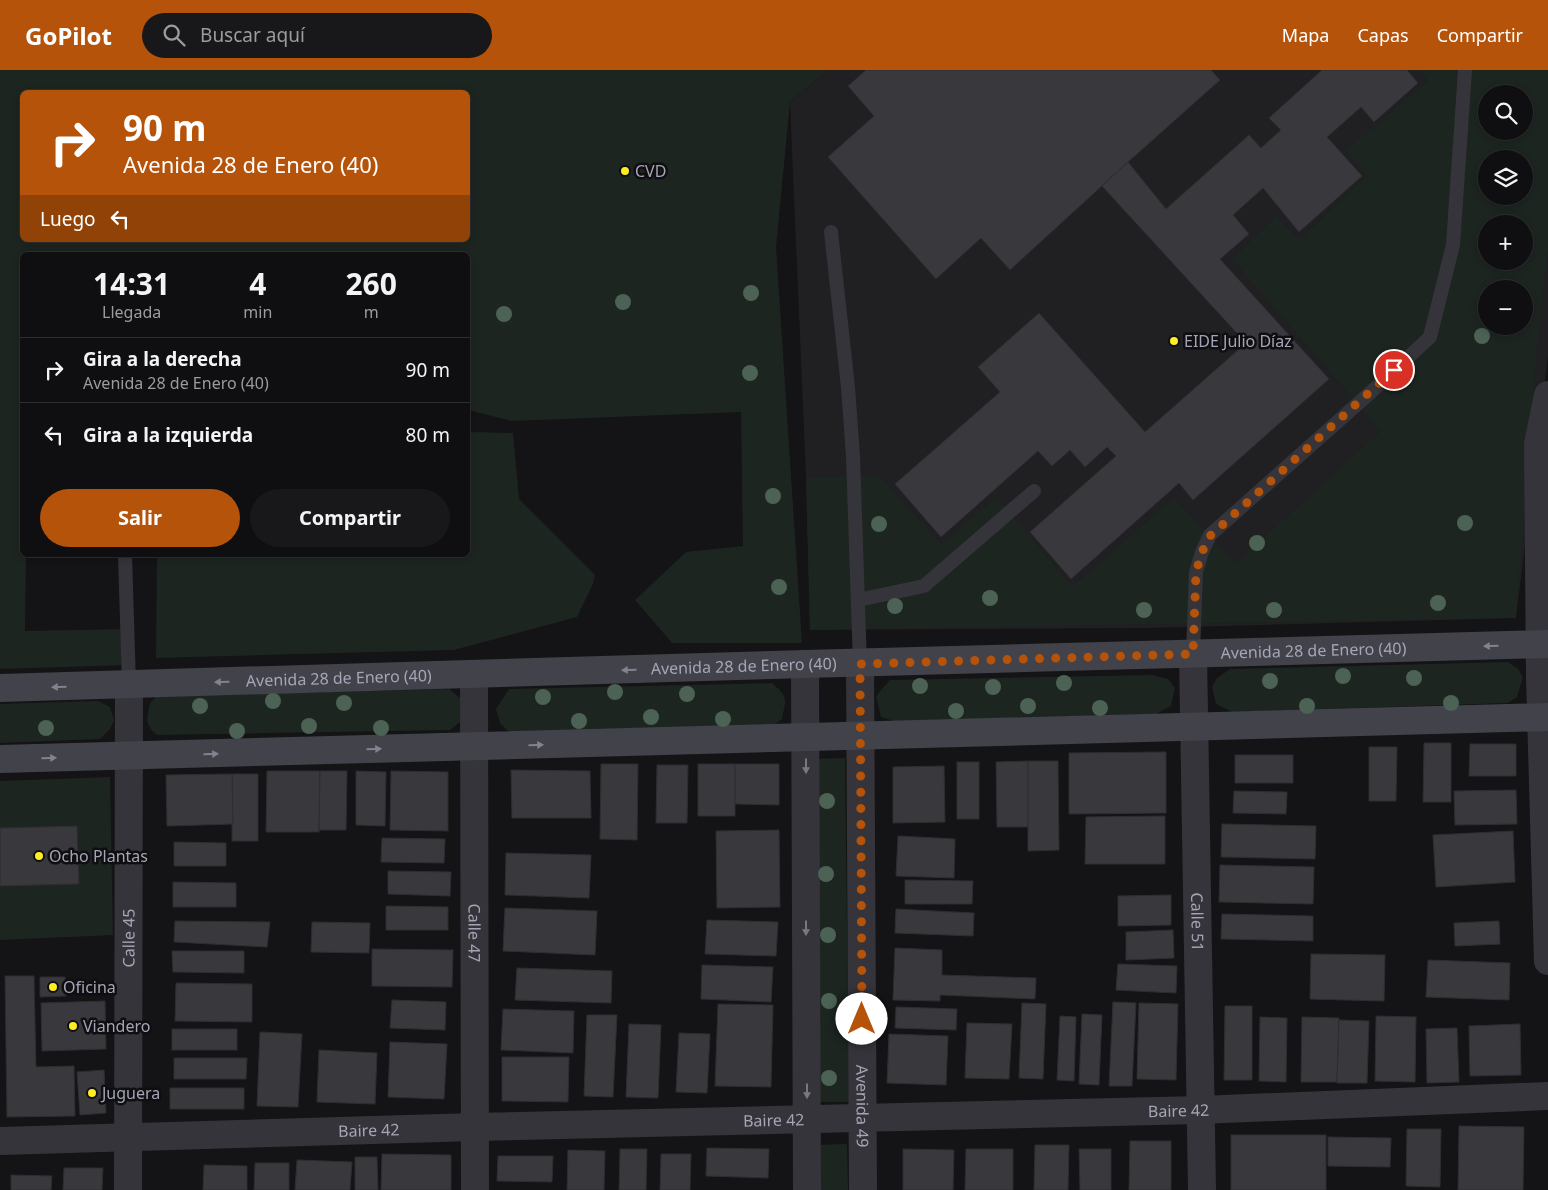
<!DOCTYPE html>
<html lang="es">
<meta charset="utf-8">
<style>
body{margin:0;font-family:"Noto Sans",sans-serif;background:#181719;color:#f1f3f6;height:100vh;display:flex;flex-direction:column;font-size:19px;white-space:nowrap}
*{box-sizing:border-box;margin:0}
p{font-size:16px;color:#9b9c9f}
.icon{flex:none;width:28px;height:28px;fill:none;stroke:currentColor;stroke-width:2;stroke-linecap:round;stroke-linejoin:round}
.map{position:relative;flex:1;overflow:hidden}
.details{position:absolute;left:20px;top:182px;width:450px;height:305px;display:flex;flex-direction:column;background:#0f0e10;border-radius:8px;box-shadow:0 2px 8px #0003,0 0 0 1px #2f2e30}
.details>*{flex:none}
.banner{position:absolute;left:20px;top:20px;width:450px;height:152px;border-radius:8px;box-shadow:0 2px 8px #0003,0 0 0 1px #2f2e30;background:#b45309;color:#fff;overflow:hidden}
.tools{position:absolute;left:1478px;top:15px;display:grid;gap:10px}
.tools a{display:grid;place-items:center;width:55px;height:55px;border-radius:50%;background:#0f0e10;box-shadow:0 2px 8px #0003,0 0 0 1px #2f2e30;font-size:25px}
.pin{position:absolute;display:grid;place-items:center;width:42px;height:42px;color:#fff;margin:-21px;border:2px solid #fff;border-radius:50%;box-shadow:0 1px 5px #0007}
.me{position:absolute;width:55px;margin:-28px;rotate:0deg;stroke-linejoin:round;filter:drop-shadow(0 0 4px #0008)}
.turn{display:flex;align-items:center;gap:18px;height:105px;padding:0 20px;font-size:22px}
.turn .icon{width:65px;height:65px;stroke-width:2.5}
.turn b{display:block;font-size:35px;line-height:42px}
.then{display:flex;align-items:center;height:48px;padding:0 20px;background:#0003;gap:10px;font-size:19px}
.eta{display:flex;justify-content:space-evenly;align-items:center;height:85px;text-align:center}
.eta b{font-size:30px;font-weight:700;line-height:35px}
.action{display:flex;gap:10px;margin-top:auto;padding:10px 20px}
.action a{flex:1;height:58px;border-radius:30px;background:#b45309;color:#fff;font-size:20px;font-weight:700;line-height:58px;text-align:center}
.action a+a{background:#181719;color:#f1f3f6}
ul{padding:0;list-style:none}
li{display:flex;align-items:center;gap:15px;height:65px;padding:0 20px;border-top:1px solid #2f2e30}
li div{flex:1}
li b{display:block;font-size:19px}
li em{font-style:normal}
header{display:flex;align-items:center;gap:30px;box-sizing:border-box;height:70px;padding:0 25px;background:#b45309;color:#fff}
header strong{font-size:24px}
nav{display:flex;gap:28px;margin-inline-start:auto;font-size:18px}
.search{width:350px;height:45px;background:#181719;display:flex;align-items:center;gap:12px;box-sizing:border-box;padding:0 18px;border-radius:28px;color:#9b9c9f;font-size:19px}
.map>svg:first-child{display:block}
.built{fill:#201f22;fill-rule:evenodd}
.green{fill:#1d2520;fill-rule:evenodd}
.building{fill:#38383d;stroke:#2e2d31}
.lines{fill:none;stroke-linecap:round;stroke-linejoin:round}
.service{stroke:#35343a;stroke-width:14}
.minor{stroke:#35343a;stroke-width:28}
.secondary{stroke:#42424a;stroke-width:28}
.tree{fill:#4c6254}
.oneway{fill:#828290}
.oneway2{fill:#787884}
.route{stroke:#b45309;stroke-width:9;stroke-dasharray:0 16.2}
.poi-dot{fill:#fded23;stroke:#0f0e10;stroke-width:2}
.labels{text-anchor:middle;stroke-width:5;stroke-linejoin:round;paint-order:stroke}
.poi-label{font-size:16px;fill:#a4a5b6;stroke:#0f0e10;text-anchor:start}
.street-label{font-size:16px;fill:#a4a5b6;stroke:#0f0e10}
</style>
<header>
<strong>GoPilot</strong>
<div class="search"><svg class="icon" aria-label="search" viewBox="0 0 24 24"><circle cx="10" cy="10" r="6"/><path d="M15 15l6 6"/></svg>Buscar aquí</div>
<nav><a>Mapa</a><a>Capas</a><a>Compartir</a></nav>
</header>
<div class="map">
<svg width="1548" height="1120" viewBox="0 0 1548 1120">
<rect width="100%" height="100%" fill="#141315"/>
<path class="built" d="M828 0H1548V286L1516 548 1149 558 810 560 806 407 790 32ZM1486 24H1524V61H1486ZM1486 89H1524V126H1486ZM1486 154H1524V191H1486ZM1486 219H1524V256H1486Z"/>
<g class="green">
<path d="M0 0H828L790 32 776 177 802 573H672L635 530 686 482 743 476 741 342 512 351 468 340V185H22V485H26L25 561 127 559 128 595 0 599ZM22 22H468V170H22Z"/>
<path d="M1419 0H1548V182L1538 265 1516 548 810 560 806 407 880 406 941 474 997 427 1072 517 1174 428 1236 493 1381 361 1232 189 1276 146 1299 170 1367 106 1345 81 1428 11ZM1486 24H1524V61H1486ZM1486 89H1524V126H1486ZM1486 154H1524V191H1486ZM1486 219H1524V256H1486Z"/>
<path d="M468 362 513 363 519 429 595 505 593 514 577 547 454 580 156 588 157 485H468Z"/>
<path d="M1508 592 1518 599 1523 607 1517 627 1508 633 1232 642 1216 634 1212 617 1217 608 1230 599Z"/>
<path d="M1152 605 1168 609 1175 618 1171 636 1156 644 897 652 881 647 876 627 880 621 890 610Z"/>
<path d="M772 613C789 628 786 628 782 649L770 658 509 662 500 653 496 639 509 619Z"/>
<path d="M449 619 460 628 465 640 460 652 450 660 157 665C144 654 147 649 150 633L157 626Z"/>
<path d="M98 631 110 637 114 650 110 659 100 669 0 673V634Z"/>
<path d="M845 688 849 1032H818L814 689Z"/>
<path d="M110 707 113 865 0 870V711Z"/>
<path d="M847 1074 848 1120H817V1075Z"/>
</g>
<g class="building">
<path d="M866 0H1211L1220 10 1128 92 1010 200 981 168 936 209 828 87 874 46 848 16Z"/>
<path d="M1322 0H1407L1418 13 1374 52 1361 37 1327 67 1362 106 1299 162 1263 118 1233 145 1249 164 1220 189 1329 309 1193 430 1179 413 1071 509 1030 462 1116 386 1107 377 1085 397 1070 380 1052 396 1038 381 941 467 895 414 1000 322 978 297 1039 243 1145 362 1246 273 1102 116 1128 92 1166 139 1249 65 1261 78 1281 60 1269 48Z"/>
<path d="M1424 673H1451V732H1423Z"/>
<path d="M1470 674H1516V706H1469Z"/>
<path d="M1369 677H1397L1396 731H1369Z"/>
<path d="M1166 682V743L1069 744V683Z"/>
<rect x="1235" y="685" width="58" height="28"/>
<path d="M1028 691V757H997L996 692Z"/>
<path d="M1028 691H1058L1059 780 1028 781Z"/>
<rect x="957" y="692" width="22" height="57"/>
<path d="M601 694H638L637 770 600 769Z"/>
<rect x="698" y="694" width="37" height="52"/>
<path d="M735 694H779V735L735 734Z"/>
<path d="M657 695H688L687 753H656Z"/>
<path d="M944 696 945 752 893 753V697Z"/>
<path d="M511 700 590 701 591 748H512Z"/>
<path d="M267 701H320L319 762H266Z"/>
<path d="M320 701H347L346 760H319Z"/>
<path d="M356 701 386 702 385 756 356 755Z"/>
<path d="M391 701 448 702V761L390 760Z"/>
<rect x="232" y="704" width="26" height="67"/>
<path d="M232 704 233 754 167 756 166 705Z"/>
<path d="M1516 720 1517 754 1455 755 1454 721Z"/>
<path d="M1234 721 1287 722 1286 744 1233 743Z"/>
<path d="M1165 746V794H1085L1086 747Z"/>
<path d="M1222 754 1316 756 1315 789 1221 787Z"/>
<path d="M77 756 79 814 0 816V758Z"/>
<path d="M779 760 780 837 717 838 716 761Z"/>
<path d="M1513 761 1515 812 1436 817 1433 765Z"/>
<path d="M898 766 955 769 954 808 896 806Z"/>
<path d="M382 768 445 769 444 793 381 792Z"/>
<path d="M174 772 226 773V796H174Z"/>
<path d="M506 783 591 785 589 828 505 825Z"/>
<path d="M1220 795 1314 797 1313 834 1219 832Z"/>
<path d="M388 801 451 802 450 826 388 824Z"/>
<path d="M905 810 973 811 972 834H905Z"/>
<path d="M173 812 236 813V837H173Z"/>
<path d="M1171 825V855L1118 856V826Z"/>
<path d="M386 836 448 837V860H386Z"/>
<path d="M505 838 597 841 595 885 503 881Z"/>
<path d="M896 839 974 843 973 866 895 863Z"/>
<path d="M1222 844 1313 846V871L1221 869Z"/>
<path d="M707 850 778 852 776 886 705 884Z"/>
<path d="M175 851 270 852 267 877 174 872Z"/>
<path d="M1499 851 1500 874 1455 876 1454 853Z"/>
<path d="M312 852 370 853 369 883 311 882Z"/>
<path d="M1173 860 1174 888 1126 890V862Z"/>
<path d="M895 878 942 880V905L1036 908 1035 929 940 925V931L893 930Z"/>
<path d="M372 879 453 880 452 917 372 916Z"/>
<path d="M172 881H244V903L173 902Z"/>
<path d="M1311 884 1385 885 1384 931 1310 929Z"/>
<path d="M1428 890 1510 893 1509 930 1426 927Z"/>
<path d="M1118 894 1177 896 1176 923 1116 920Z"/>
<path d="M702 895 773 897 771 932 701 929Z"/>
<path d="M517 898 612 901 611 933 515 930Z"/>
<path d="M5 906H34L36 997 74 996 75 1046 7 1047Z"/>
<path d="M40 907H65L66 926 40 927Z"/>
<path d="M176 913 252 914V952L175 951Z"/>
<path d="M392 930 446 932 445 960 390 958Z"/>
<path d="M105 931 106 979 42 981 41 933Z"/>
<path d="M1113 932 1136 933 1132 1016H1109Z"/>
<path d="M1022 933 1046 934 1043 1009 1019 1008Z"/>
<path d="M1139 933 1178 934 1176 1010 1137 1009Z"/>
<path d="M718 934 773 935 771 1017 715 1016Z"/>
<path d="M1225 936H1252V1010H1224Z"/>
<path d="M896 937 957 939 956 960 895 958Z"/>
<path d="M503 939 574 941 573 983 501 980Z"/>
<path d="M1082 944 1102 945 1099 1015 1079 1014Z"/>
<path d="M587 945H617L613 1027 584 1026Z"/>
<path d="M1060 946 1076 947 1074 1011 1057 1010Z"/>
<path d="M1376 946 1416 947 1415 1012 1375 1011Z"/>
<path d="M1260 947 1287 948 1286 1012 1259 1011Z"/>
<path d="M1302 947 1339 948 1337 1012H1301Z"/>
<path d="M1339 950 1369 951 1367 1013H1337Z"/>
<path d="M967 953 1012 954 1009 1009 965 1008Z"/>
<path d="M629 954 661 955 658 1028 626 1027Z"/>
<path d="M1520 954 1521 1005 1470 1006 1469 956Z"/>
<path d="M1457 958 1459 1012 1427 1013 1426 959Z"/>
<rect x="172" y="959" width="65" height="21"/>
<path d="M260 962 302 964 298 1037 257 1036Z"/>
<path d="M679 963 710 964 707 1023 676 1022Z"/>
<path d="M889 964 948 966 946 1015 887 1013Z"/>
<path d="M390 972 447 974 444 1029 388 1027Z"/>
<path d="M319 980 377 983 375 1034 317 1032Z"/>
<path d="M502 987H569L568 1032 502 1031Z"/>
<path d="M174 988H247L246 1009H174Z"/>
<path d="M104 1000 106 1043 80 1045 77 1002Z"/>
<rect x="170" y="1018" width="74" height="21"/>
<path d="M1459 1056 1524 1057 1523 1120H1458Z"/>
<path d="M1407 1059H1441L1440 1117 1406 1116Z"/>
<rect x="1231" y="1065" width="95" height="55"/>
<path d="M1328 1067 1391 1068 1390 1097 1328 1096Z"/>
<path d="M1130 1071H1171V1120H1129Z"/>
<path d="M1035 1075H1069L1068 1120H1034Z"/>
<path d="M707 1078 769 1079 768 1108 706 1106Z"/>
<path d="M620 1079H647L646 1120H619Z"/>
<path d="M903 1079 954 1080 953 1120H903Z"/>
<path d="M966 1079H1013V1120H965Z"/>
<path d="M1079 1079H1111V1120H1080Z"/>
<path d="M568 1080 605 1081 604 1120H567Z"/>
<path d="M382 1084 451 1085V1120H381Z"/>
<path d="M661 1084H691L690 1120H660Z"/>
<path d="M498 1086H553L552 1112 497 1111Z"/>
<path d="M355 1087H377L378 1120H355Z"/>
<path d="M297 1090 352 1092 350 1120H295Z"/>
<path d="M255 1093H289V1120H254Z"/>
<path d="M204 1095 247 1096V1120H203Z"/>
<path d="M64 1098H103L102 1120H63Z"/>
<path d="M11 1105 52 1106 51 1120H11Z"/>
</g>
<g class="lines">
<g class="service">
<path d="M831 162 848 317 853 386 860 594"/>
<path d="M125 485 129 615"/>
<path d="M858 530 924 516 1034 421"/>
<path d="M1193 584 1196 502 1202 482 1210 465 1371 322 1430 267 1453 175 1465 0"/>
</g>
<g class="minor">
<path d="M1548 325 1538 374 1540 607 1548 891"/>
<path id="s1" d="M1193 584 1202 1120"/>
<path d="M805 594 807 1120"/>
<path id="s2" d="M860 594 863 1120"/>
<path id="s3" d="M474 604 475 1120"/>
<path id="s4" d="M0 1071 475 1057 1200 1040 1548 1026"/>
<path id="s5" d="M128 1120 129 615"/>
</g>
<g class="secondary">
<path id="s6" d="M0 618 805 594 1548 574"/>
<path d="M0 689 1548 647"/>
</g>
</g>
<g class="tree">
<circle cx="751" cy="223" r="8"/>
<circle cx="623" cy="232" r="8"/>
<circle cx="504" cy="244" r="8"/>
<circle cx="1482" cy="266" r="8"/>
<circle cx="750" cy="303" r="8"/>
<circle cx="773" cy="426" r="8"/>
<circle cx="1465" cy="453" r="8"/>
<circle cx="879" cy="454" r="8"/>
<circle cx="1257" cy="473" r="8"/>
<circle cx="779" cy="517" r="8"/>
<circle cx="990" cy="528" r="8"/>
<circle cx="1438" cy="533" r="8"/>
<circle cx="895" cy="536" r="8"/>
<circle cx="1144" cy="540" r="8"/>
<circle cx="1274" cy="540" r="8"/>
<circle cx="1343" cy="606" r="8"/>
<circle cx="1414" cy="608" r="8"/>
<circle cx="1270" cy="611" r="8"/>
<circle cx="1064" cy="613" r="8"/>
<circle cx="920" cy="616" r="8"/>
<circle cx="993" cy="617" r="8"/>
<circle cx="615" cy="622" r="8"/>
<circle cx="687" cy="624" r="8"/>
<circle cx="543" cy="627" r="8"/>
<circle cx="273" cy="631" r="8"/>
<circle cx="344" cy="633" r="8"/>
<circle cx="1451" cy="633" r="8"/>
<circle cx="200" cy="636" r="8"/>
<circle cx="1028" cy="636" r="8"/>
<circle cx="1307" cy="636" r="8"/>
<circle cx="1100" cy="638" r="8"/>
<circle cx="956" cy="641" r="8"/>
<circle cx="651" cy="647" r="8"/>
<circle cx="723" cy="649" r="8"/>
<circle cx="579" cy="651" r="8"/>
<circle cx="309" cy="656" r="8"/>
<circle cx="46" cy="658" r="8"/>
<circle cx="381" cy="658" r="8"/>
<circle cx="237" cy="661" r="8"/>
<circle cx="827" cy="731" r="8"/>
<circle cx="826" cy="804" r="8"/>
<circle cx="828" cy="865" r="8"/>
<circle cx="829" cy="931" r="8"/>
<circle cx="829" cy="1008" r="8"/>
</g>
<defs><path id="oneway-solid" d="M-6-.8H1V-3.2L6.5 0L1 3.2V.8H-6Z" transform="scale(1.25)"/></defs>
<g class="oneway">
<use href="#oneway-solid" transform="translate(1491 576) rotate(178)"/>
<use href="#oneway-solid" transform="translate(629 600) rotate(178)"/>
<use href="#oneway-solid" transform="translate(222 612) rotate(178)"/>
<use href="#oneway-solid" transform="translate(59 617) rotate(178)"/>
<use href="#oneway-solid" transform="translate(536 675) rotate(-1)"/>
<use href="#oneway-solid" transform="translate(374 679) rotate(-2)"/>
<use href="#oneway-solid" transform="translate(211 684) rotate(-2)"/>
<use href="#oneway-solid" transform="translate(49 688) rotate(-1)"/>
</g>
<g class="oneway2">
<use href="#oneway-solid" transform="translate(806 696) rotate(90)"/>
<use href="#oneway-solid" transform="translate(806 858) rotate(90)"/>
<use href="#oneway-solid" transform="translate(807 1021) rotate(90)"/>
</g>
<g class="lines">
<path class="route" d="M862 949 860 594 1193 584 1196 502 1202 482 1210 466 1394 300"/>
</g>
<g class="poi-dot">
<circle cx="625" cy="101" r="5"/>
<circle cx="1174" cy="271" r="5"/>
<circle cx="39" cy="786" r="5"/>
<circle cx="53" cy="917" r="5"/>
<circle cx="73" cy="956" r="5"/>
<circle cx="92" cy="1023" r="5"/>
</g>
<g class="labels">
<g class="poi-label">
<text x="635" y="107">CVD</text>
<text x="1184" y="277">EIDE Julio Díaz</text>
<text x="49" y="792">Ocho Plantas</text>
<text x="63" y="923">Oficina</text>
<text x="83" y="962">Viandero</text>
<text x="102" y="1029">Juguera</text>
</g>
<g class="street-label">
<text dy="6" stroke="none"><textPath href="#s6" startOffset="1314">Avenida 28 de Enero (40)</textPath></text>
<text dy="6" stroke="none"><textPath href="#s6" startOffset="744">Avenida 28 de Enero (40)</textPath></text>
<text dy="6" stroke="none"><textPath href="#s6" startOffset="339">Avenida 28 de Enero (40)</textPath></text>
<text dy="6" stroke="none"><textPath href="#s1" startOffset="268">Calle 51</textPath></text>
<text dy="6" stroke="none"><textPath href="#s3" startOffset="259">Calle 47</textPath></text>
<text dy="6" stroke="none"><textPath href="#s5" startOffset="252">Calle 45</textPath></text>
<text dy="6" stroke="none"><textPath href="#s2" startOffset="442">Avenida 49</textPath></text>
<text dy="6" stroke="none"><textPath href="#s4" startOffset="1179">Baire 42</textPath></text>
<text dy="6" stroke="none"><textPath href="#s4" startOffset="774">Baire 42</textPath></text>
<text dy="6" stroke="none"><textPath href="#s4" startOffset="369">Baire 42</textPath></text>
</g>
</g>
</svg>
<div class="tools">
<a><svg class="icon" aria-label="search" viewBox="0 0 24 24"><circle cx="10" cy="10" r="6"/><path d="M15 15l6 6"/></svg></a>
<a><svg class="icon" aria-label="layers" viewBox="0 0 24 24"><path d="M12 4l9 5-9 5-9-5zM3 14l9 5 9-5"/></svg></a>
<a>+</a>
<a>−</a>
</div>
<div class="pin" style="left:1394px;top:300px;background:#d93025"><svg class="icon" aria-label="arrive" viewBox="0 0 24 24"><path d="M6 21V4h12l-3 4 3 4H6"/></svg></div>
<svg class="me" style="left:862px;top:949px" viewBox="-20 -20 40 40"><circle r="19" fill="#fff"/><path d="M0-13L10 11 0 6-10 11z" fill="#b45309"/></svg>
<div class="banner">
<div class="turn"><svg class="icon" aria-label="right" viewBox="0 0 24 24"><path d="M7 20v-9h11M14 6l5 5-5 5"/></svg><div><b>90 m</b>Avenida 28 de Enero (40)</div></div>
<div class="then">Luego<svg class="icon" aria-label="left" viewBox="0 0 24 24"><path d="M17 20v-9H6M10 6l-5 5 5 5"/></svg></div>
</div>
<section class="details">
<div class="eta">
<div><b>14:31</b><p>Llegada</p></div>
<div><b>4</b><p>min</p></div>
<div><b>260</b><p>m</p></div>
</div>
<ul>
<li><svg class="icon" aria-label="right" viewBox="0 0 24 24"><path d="M7 20v-9h11M14 6l5 5-5 5"/></svg><div><b>Gira a la derecha</b><p>Avenida 28 de Enero (40)</p></div><em>90 m</em></li>
<li><svg class="icon" aria-label="left" viewBox="0 0 24 24"><path d="M17 20v-9H6M10 6l-5 5 5 5"/></svg><div><b>Gira a la izquierda</b></div><em>80 m</em></li>
</ul>
<div class="action"><a>Salir</a><a>Compartir</a></div>
</section>
</div>
